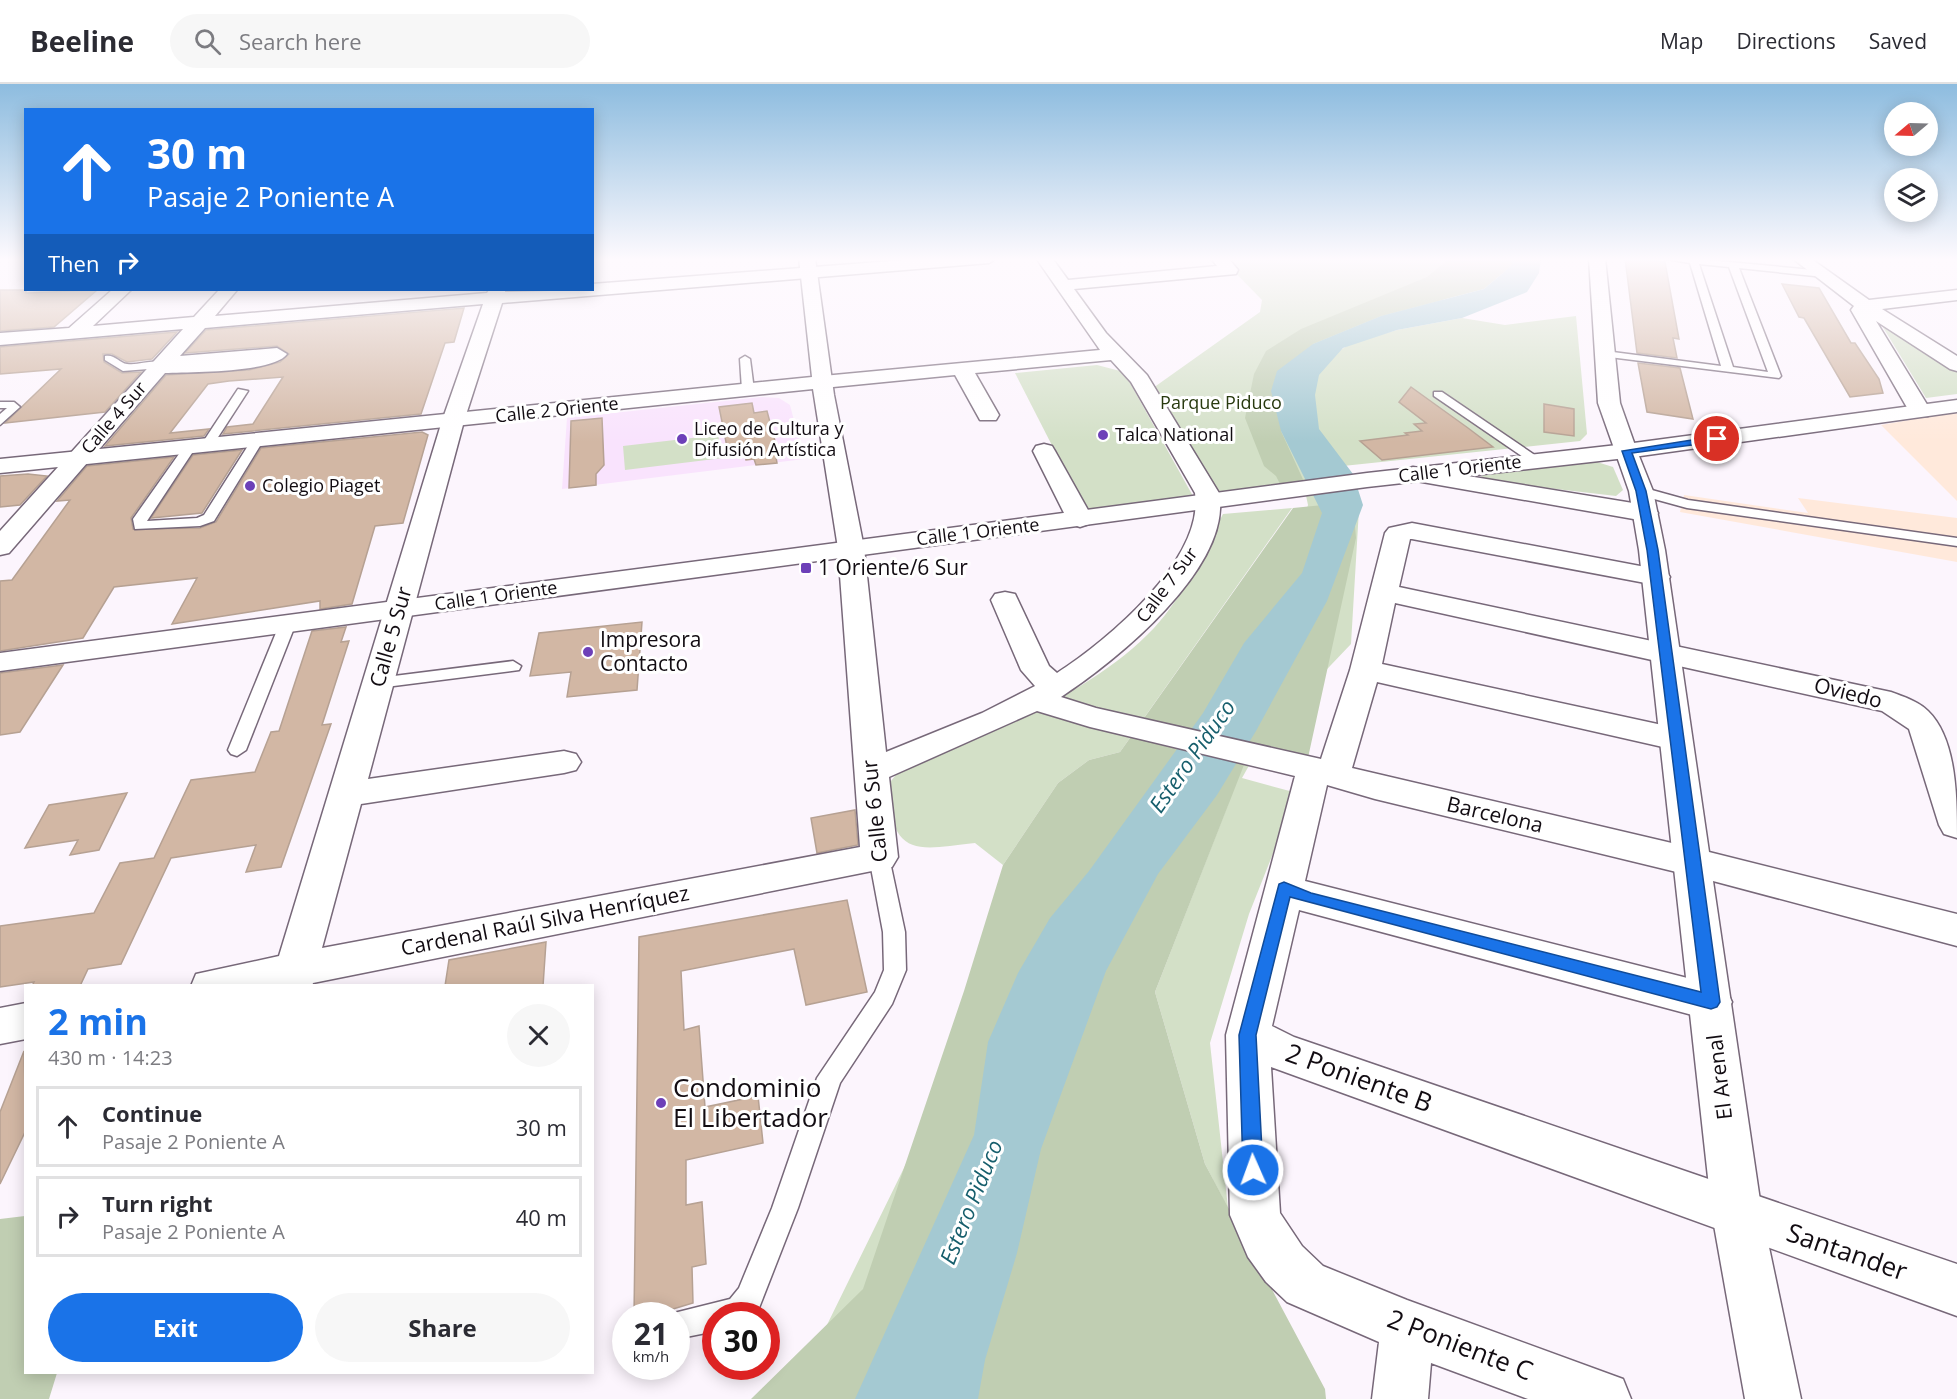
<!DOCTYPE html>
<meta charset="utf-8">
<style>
body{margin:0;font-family:"Open Sans",sans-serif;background:#f7f7f7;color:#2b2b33;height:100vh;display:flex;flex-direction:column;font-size:22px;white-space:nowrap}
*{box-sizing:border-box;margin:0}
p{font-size:20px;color:#7c7c81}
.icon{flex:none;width:33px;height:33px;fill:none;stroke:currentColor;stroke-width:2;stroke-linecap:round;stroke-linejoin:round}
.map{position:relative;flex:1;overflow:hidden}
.details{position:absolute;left:24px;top:900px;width:570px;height:390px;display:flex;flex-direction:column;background:#fff;border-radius:0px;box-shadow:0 3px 15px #0003}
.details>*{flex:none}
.banner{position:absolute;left:24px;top:24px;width:570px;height:183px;border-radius:0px;box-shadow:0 3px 15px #0003;background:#1a73e8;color:#fff;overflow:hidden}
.needle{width:39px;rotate:251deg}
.tools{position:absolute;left:1884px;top:18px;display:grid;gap:12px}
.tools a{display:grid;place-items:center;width:54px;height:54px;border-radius:50%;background:#fff;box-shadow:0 3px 15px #0003;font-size:30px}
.speed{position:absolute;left:612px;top:1218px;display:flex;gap:12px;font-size:30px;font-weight:700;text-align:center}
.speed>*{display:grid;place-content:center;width:78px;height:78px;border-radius:50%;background:#fff;box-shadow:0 3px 15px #0003;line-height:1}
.speed small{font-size:15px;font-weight:400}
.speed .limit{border:9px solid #d22;background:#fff;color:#111}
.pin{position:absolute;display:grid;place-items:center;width:51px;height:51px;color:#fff;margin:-26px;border:3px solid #fff;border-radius:50%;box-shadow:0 2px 6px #0007}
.me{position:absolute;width:66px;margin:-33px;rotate:358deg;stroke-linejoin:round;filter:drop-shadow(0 0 4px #0008)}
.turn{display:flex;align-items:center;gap:21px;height:126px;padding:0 24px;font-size:27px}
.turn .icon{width:78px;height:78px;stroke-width:2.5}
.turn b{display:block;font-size:42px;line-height:51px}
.then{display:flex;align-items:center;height:57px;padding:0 24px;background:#0003;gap:12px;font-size:22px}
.round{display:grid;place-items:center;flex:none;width:63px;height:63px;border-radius:32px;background:#f7f7f7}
.headline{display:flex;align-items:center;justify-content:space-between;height:102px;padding:0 24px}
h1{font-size:36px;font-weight:700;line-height:45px;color:#1a73e8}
.cta{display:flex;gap:12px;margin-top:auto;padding:12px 24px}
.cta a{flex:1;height:69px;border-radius:36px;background:#1a73e8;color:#fff;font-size:24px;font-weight:700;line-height:69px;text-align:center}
.cta a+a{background:#f7f7f7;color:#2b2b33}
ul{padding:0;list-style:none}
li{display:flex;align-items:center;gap:18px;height:81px;margin:0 12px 9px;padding:0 12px;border:3px solid #e1e1e2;border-radius:0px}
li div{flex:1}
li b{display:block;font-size:22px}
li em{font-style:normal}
header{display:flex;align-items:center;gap:36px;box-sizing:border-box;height:84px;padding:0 30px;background:#fff;border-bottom:2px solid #e1e1e2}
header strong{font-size:28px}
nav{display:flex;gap:33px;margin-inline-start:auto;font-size:21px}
.search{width:420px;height:54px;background:#f7f7f7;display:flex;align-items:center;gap:15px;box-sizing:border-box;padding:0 21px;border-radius:33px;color:#7c7c81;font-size:22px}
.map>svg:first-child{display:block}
.commercial{fill:#ffe9db}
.built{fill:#f9e3fd}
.green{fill:#d3e0c7}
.forest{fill:#c0ceb2}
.water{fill:#a4c9d2}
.building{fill:#d2b7a4;stroke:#b6a193;stroke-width:1.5}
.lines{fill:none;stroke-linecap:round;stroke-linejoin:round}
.service-casing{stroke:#776879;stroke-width:3}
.minor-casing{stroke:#776879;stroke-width:3}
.tertiary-casing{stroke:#776879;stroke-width:3}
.secondary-casing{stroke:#776879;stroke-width:3}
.service{fill:#fff;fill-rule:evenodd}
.minor{fill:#fff;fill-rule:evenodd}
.tertiary{fill:#fff;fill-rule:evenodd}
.secondary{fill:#fff;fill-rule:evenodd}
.route{fill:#1a73e8;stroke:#114b97;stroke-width:1.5}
.poi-dot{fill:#6d40b8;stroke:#fff;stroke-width:2}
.labels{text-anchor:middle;stroke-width:6;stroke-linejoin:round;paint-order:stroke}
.far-park-label{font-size:18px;fill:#283a0f;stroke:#fff}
.far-street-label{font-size:18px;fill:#120c12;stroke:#fff}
.far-poi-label{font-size:18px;fill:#120c12;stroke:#fff;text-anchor:start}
.poi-label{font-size:21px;fill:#120c12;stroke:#fff;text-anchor:start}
.street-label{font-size:21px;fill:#120c12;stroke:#fff}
.water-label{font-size:22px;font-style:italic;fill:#165e6c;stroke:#fff}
.near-street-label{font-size:26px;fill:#120c12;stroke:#fff}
.near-poi-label{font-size:26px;fill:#120c12;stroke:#fff;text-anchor:start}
</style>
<header>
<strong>Beeline</strong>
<div class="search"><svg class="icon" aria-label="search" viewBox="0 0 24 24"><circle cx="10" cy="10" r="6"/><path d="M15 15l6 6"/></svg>Search here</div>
<nav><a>Map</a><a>Directions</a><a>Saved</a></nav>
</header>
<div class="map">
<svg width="1957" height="1315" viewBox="0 0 1957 1315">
<rect width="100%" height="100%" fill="#fcf5fd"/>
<g class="commercial">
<path d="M1955 328 1957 330V417L1881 341Z"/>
<path d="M1684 411 1808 429 1798 414 1957 434V478L1680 428Z"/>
</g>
<path class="built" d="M762 313 779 314 790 321 804 375 562 405 567 334Z"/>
<g class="green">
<path d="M1221 174H1536L1324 269 1308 296 1332 271 1352 259 1397 246 1462 234 1505 241 1576 232 1587 350 1580 357 1343 382 1359 425 1351 560 1269 646 1242 694 1297 709 1249 830 1210 959 1228 1124 1205 1080 1155 908 1229 718 1132 891 777 1315 824 1247 1030 827 1303 438 1308 421 1304 402 1219 412 1153 304 1260 228 1262 216Z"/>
<path d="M1878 235 1957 286V310L1926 314Z"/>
<path d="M1097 281 1124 288 1194 414 1085 426 1015 289Z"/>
<path d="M718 351 723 374 625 386 623 362Z"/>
<path d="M1597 378 1613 383 1623 406 1616 412 1480 396 1482 391Z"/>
<path d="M1292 424 1120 668 1089 676 1058 699 1003 781 975 759C915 766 893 774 887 702L899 687C984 650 1090 612 1154 544 1184 512 1203 468 1223 430Z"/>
</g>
<g class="forest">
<path d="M1450 174H1513L1511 182 1484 205 1381 232 1313 260 1281 347 1306 402 1282 404 1276 392 1264 382 1245 334 1254 290 1266 267 1301 245 1427 193Z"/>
<path d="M1353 418 1356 454 1306 683 1251 663 1155 908 1205 1080 1325 1305 1326 1315H751L863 1205 964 907 1003 781 1058 699 1089 676 1120 668 1293 424Z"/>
<path d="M25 1132 26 1288 57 1289 49 1315H0V1135Z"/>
</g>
<path class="water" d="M1513 174H1541L1539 189 1527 208 1462 234 1397 246 1343 264 1319 291 1315 311 1319 345 1353 390 1363 421 1327 517 1256 647 1217 711 1158 790 1106 887 1041 1065 1017 1169 985 1276 978 1315H855L974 1051 988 958 1018 889 1050 834 1089 787 1203 629 1244 559 1302 489 1322 429 1281 347 1271 307 1277 287 1313 260 1381 232 1484 205 1511 182Z"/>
<g class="building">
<path d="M1625 174 1665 178 1679 255 1673 254 1677 274 1637 269Z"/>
<path d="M1782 200 1819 204 1851 259H1855L1879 295 1883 309 1850 313 1804 234 1799 233Z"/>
<path d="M0 206H26V209L97 206 54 243 0 247Z"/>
<path d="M464 224 454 258 445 259 421 330 223 350 227 343 253 340 283 293 229 297 208 300 170 349 209 345 204 352 105 362 166 291 249 286 280 278 289 270 277 262 185 269 206 246Z"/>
<path d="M177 248 152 275 127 278 112 270H103L104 278 122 289 141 288 105 328 5 339 61 285 0 290V263Z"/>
<path d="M1638 279 1680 284 1693 335 1647 328Z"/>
<path d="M1411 303 1468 344 1493 363 1382 376 1360 357 1408 351 1405 349 1422 347 1414 340 1426 339 1399 318Z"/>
<path d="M752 319 754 329 767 327 779 372 776 373 777 379 756 381 754 375 746 376 743 361 727 363 719 323Z"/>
<path d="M1544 320 1574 325V352L1544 348Z"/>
<path d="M602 334 604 381 596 390V401L569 404 571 337Z"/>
<path d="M422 348 428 351 403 439 375 442 352 520 320 525V517L172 540 197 494 114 503 83 554 0 567V497L12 496 70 416 57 417 87 382 174 373 131 434 133 445 200 444 216 438 261 364Z"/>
<path d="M242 366 202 429 151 434 193 371Z"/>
<path d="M28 390 47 392 20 421 0 423V392Z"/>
<path d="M642 538 637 606 567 613 571 588 530 592 539 549Z"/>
<path d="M346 543 341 558 349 557 322 641 331 640 281 783 246 788 256 761 171 774 121 880 88 885 80 902H32L34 898 0 903V842L94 829 120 779 154 774 191 696 255 688 271 648 279 647 312 547Z"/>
<path d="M63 581 20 648 0 651V589Z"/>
<path d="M127 709 99 766 70 771 78 756 25 764 49 721Z"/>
<path d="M855 726 858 761 817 769 811 734Z"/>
<path d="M847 816 867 908 806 921 794 865 681 887 684 946 699 942 705 1023 758 1012 763 1059 686 1076V1121L702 1118 706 1180 692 1183 693 1219 650 1232H634L639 853Z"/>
<path d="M546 858 543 902H445L449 876Z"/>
<path d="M24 967 26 1046 0 1100V1028Z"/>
</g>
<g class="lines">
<defs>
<g id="service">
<path d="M1660 174H1686L1824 187 1829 190 1824 193 1739 184 1781 292 1779 294 1601 272V268L1605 267 1721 282 1690 179ZM1699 180 1729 183 1768 288 1733 283Z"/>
<path d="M105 272C115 270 119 279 127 280 140 282 156 273 166 281L161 284 123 287 105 276Z"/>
<path d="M745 272 750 275 754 306 748 309 742 306 740 275Z"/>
<path d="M238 305 248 307 211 364H203L201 361Z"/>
<path d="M1434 308H1442L1542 376 1536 380 1532 379 1434 312Z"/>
<path d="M0 318H14L20 323 0 341V330L7 324H0Z"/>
<path d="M257 353 263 357 214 437 200 442 135 445 133 435 186 360H194L196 363 147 437 197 434 204 431 251 357Z"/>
<path d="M1641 403 1688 416 1957 454V462L1687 424 1636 410 1634 407Z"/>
<path d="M288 534 296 539 246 666 237 672 231 670 228 666 280 539Z"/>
<path d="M513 577 521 582 519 586 378 604 370 599 378 594Z"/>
<path d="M879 766 886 768 889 773 905 848 906 886 892 920 840 999 798 1124 759 1224 753 1232H716V1247L676 1255V1232L666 1231 730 1215 739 1204 772 1124 817 994 875 908 884 886 883 848 869 773 872 768Z"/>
</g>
<g id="minor">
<path d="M931 174H997L989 179 502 219 464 337 368 695 564 667 576 670 581 678 576 686 564 689 361 720 322 864 860 763 838 464 842 458 851 456 860 458 864 464 886 668 982 629 1035 602 1021 586 991 516 995 510 1005 508 1015 510 1049 582 1057 589C1107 557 1205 475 1195 409L1131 298 1111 276 975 289 999 331 996 336H980L955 291 823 304 816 302 813 298 816 294 823 292 1100 266 1036 174H1052L1068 196 1217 182 1211 174H1228L1238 186 1236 190 1074 205 1106 249 1147 291 1219 409C1233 483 1116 577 1061 613L1096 624 1321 675 1350 586 1385 449 1389 444 1412 439 1656 485 1666 487 1670 493 1666 499 1656 501 1412 455H1410L1399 503 1891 608C1904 613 1918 617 1928 627 1957 655 1957 715 1957 754L1944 750 1939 741 1909 645 1882 627 1395 519 1382 580 1676 644 1688 647 1692 655 1688 663 1676 666 1377 598 1352 684 1693 764 1706 768 1712 778 1706 788 1693 792 1375 715 1327 701 1305 797 1711 900 1726 906 1732 918 1726 930 1711 936 1299 826 1272 942 1294 953 1957 1180V1232L1271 983 1280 1129 1302 1162 1323 1182 1407 1216 1623 1295 1631 1315H1528L1431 1279 1428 1315H1372L1379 1258 1287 1218 1266 1198 1248 1173 1230 1131 1226 951 1295 692 1090 643 1037 627 889 693 898 773 892 783 313 899 312 902H191L196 890 279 872 442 337 483 220 205 244 180 272 277 264 287 270C274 289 189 288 165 289L9 469 0 471V447L183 245 0 261V249L69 244 112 206H131L93 242 194 233 219 206H237L215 232 487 209 489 206H505V208L592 206V200Z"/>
<path d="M1589 174H1605L1620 319 1637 367 1634 372H1618L1615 367 1598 319Z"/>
<path d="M1792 174H1810L1869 216 1957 206V216L1882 225 1957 272V287L1950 285 1876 237 1931 327 1928 332H1912L1909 327 1851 226 1854 222Z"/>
<path d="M1044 360 1052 362 1055 367 1093 435 1089 440 1080 443 1071 440 1067 435 1033 367 1036 362Z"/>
<path d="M1413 383 1645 421 1654 424 1658 429 1654 434 1645 437 1405 395 1401 390 1405 385Z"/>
<path d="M26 919V955L0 960V924Z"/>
</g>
<g id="tertiary">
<path d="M799 174H815L834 311 864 464 860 470 851 472 842 470 838 464 813 305 0 389V375L812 293Z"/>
<path d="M1626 360 1634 362 1637 367 1653 407 1665 466 1709 768 1957 830V862L1713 797 1762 1130 1801 1315H1745L1712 1130 1639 466 1629 407 1615 367 1618 362Z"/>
</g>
<path id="secondary" d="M1957 316V328L1626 374 1367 403 0 587V569L1367 389 1626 360Z"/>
</defs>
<use href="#service" class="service-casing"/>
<use href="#minor" class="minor-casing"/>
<use href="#tertiary" class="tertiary-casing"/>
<use href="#secondary" class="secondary-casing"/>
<use href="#service" class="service"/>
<use href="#minor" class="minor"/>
<use href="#tertiary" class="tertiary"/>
<use href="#secondary" class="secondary"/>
</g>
<linearGradient id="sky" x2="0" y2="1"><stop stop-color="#8dbcdf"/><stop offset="0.49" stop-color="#fefafe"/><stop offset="1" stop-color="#fefafe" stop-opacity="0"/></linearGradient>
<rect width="1957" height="358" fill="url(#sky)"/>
<path class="route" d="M1717 352 1721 353V357L1632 369 1646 407 1658 466 1720 918 1717 923 1711 925 1290 813 1256 951 1263 1086 1260 1092 1253 1095 1246 1092 1243 1086 1239 951 1279 800 1284 798 1311 809 1701 908 1647 466 1636 407 1622 367Z"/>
<g class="poi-dot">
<circle cx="1103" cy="351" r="6"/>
<circle cx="682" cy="355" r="6"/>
<circle cx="250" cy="402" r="6"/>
<rect x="800" y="478" width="12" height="12" rx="3"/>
<circle cx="588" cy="568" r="6"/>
<circle cx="661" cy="1019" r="6"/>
</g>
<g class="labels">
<g class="far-park-label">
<text x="1221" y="325">Parque Piduco</text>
</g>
<g class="far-street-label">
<text transform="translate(557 326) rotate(-6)" y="6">Calle 2 Oriente</text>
<text transform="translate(114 334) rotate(-49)" y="6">Calle 4 Sur</text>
<text transform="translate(1460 385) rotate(-7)" y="6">Calle 1 Oriente</text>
<text transform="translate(978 448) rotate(-7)" y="6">Calle 1 Oriente</text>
<text transform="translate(1167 501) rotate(-53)" y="6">Calle 7 Sur</text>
<text transform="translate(496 512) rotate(-8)" y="6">Calle 1 Oriente</text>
</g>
<g class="far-poi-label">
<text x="694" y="351">Liceo de Cultura y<tspan x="694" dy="21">Difusión Artística</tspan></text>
<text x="1115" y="357">Talca National</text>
<text x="262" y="408">Colegio Piaget</text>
</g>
<g class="poi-label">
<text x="818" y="491">1 Oriente/6 Sur</text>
<text x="600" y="563">Impresora<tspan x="600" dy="24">Contacto</tspan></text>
</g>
<g class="street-label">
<text transform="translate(391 553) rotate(-74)" y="7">Calle 5 Sur</text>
<text transform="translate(1848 609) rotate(14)" y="7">Oviedo</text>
<text transform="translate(875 727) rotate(-96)" y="7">Calle 6 Sur</text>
<text transform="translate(1495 731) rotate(13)" y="7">Barcelona</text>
<text transform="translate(545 837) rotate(-11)" y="7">Cardenal Raúl Silva Henríquez</text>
<text transform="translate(1720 993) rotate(-97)" y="7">El Arenal</text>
</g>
<g class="water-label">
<text transform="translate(1192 672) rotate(-55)" y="8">Estero Piduco</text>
<text transform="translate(971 1118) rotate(-68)" y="8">Estero Piduco</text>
</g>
<g class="near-street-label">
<text transform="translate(1359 994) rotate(20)" y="9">2 Poniente B</text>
<text transform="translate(1847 1168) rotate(19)" y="9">Santander</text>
<text transform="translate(1460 1261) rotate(21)" y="9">2 Poniente C</text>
</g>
<g class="near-poi-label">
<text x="673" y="1013">Condominio<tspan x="673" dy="30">El Libertador</tspan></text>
</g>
</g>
</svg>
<div class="tools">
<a><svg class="needle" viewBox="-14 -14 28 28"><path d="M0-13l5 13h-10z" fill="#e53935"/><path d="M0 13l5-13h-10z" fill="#7c7c81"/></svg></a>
<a><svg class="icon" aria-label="layers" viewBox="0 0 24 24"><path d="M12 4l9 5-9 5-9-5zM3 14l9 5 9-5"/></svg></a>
</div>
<div class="speed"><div>21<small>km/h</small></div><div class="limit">30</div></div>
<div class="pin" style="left:1717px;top:355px;background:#d93025"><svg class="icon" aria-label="arrive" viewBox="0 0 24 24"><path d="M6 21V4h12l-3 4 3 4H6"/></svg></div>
<svg class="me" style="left:1253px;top:1086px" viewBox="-20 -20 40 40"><circle r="17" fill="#1a73e8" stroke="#fff" stroke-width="3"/><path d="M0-11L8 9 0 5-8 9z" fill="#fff"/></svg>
<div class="banner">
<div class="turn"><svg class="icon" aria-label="ahead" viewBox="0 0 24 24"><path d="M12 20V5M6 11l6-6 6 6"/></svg><div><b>30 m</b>Pasaje 2 Poniente A</div></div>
<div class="then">Then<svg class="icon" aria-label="right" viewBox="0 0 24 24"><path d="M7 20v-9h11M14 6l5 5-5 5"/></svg></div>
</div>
<section class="details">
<div class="headline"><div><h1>2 min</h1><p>430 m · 14:23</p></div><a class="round"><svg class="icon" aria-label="close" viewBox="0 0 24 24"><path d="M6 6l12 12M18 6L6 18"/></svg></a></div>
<ul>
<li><svg class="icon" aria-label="ahead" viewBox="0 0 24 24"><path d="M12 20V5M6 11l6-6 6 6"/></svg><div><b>Continue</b><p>Pasaje 2 Poniente A</p></div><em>30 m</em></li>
<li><svg class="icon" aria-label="right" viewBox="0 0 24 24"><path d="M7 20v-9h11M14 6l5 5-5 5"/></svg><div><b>Turn right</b><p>Pasaje 2 Poniente A</p></div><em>40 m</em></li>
</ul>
<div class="cta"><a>Exit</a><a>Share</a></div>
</section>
</div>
